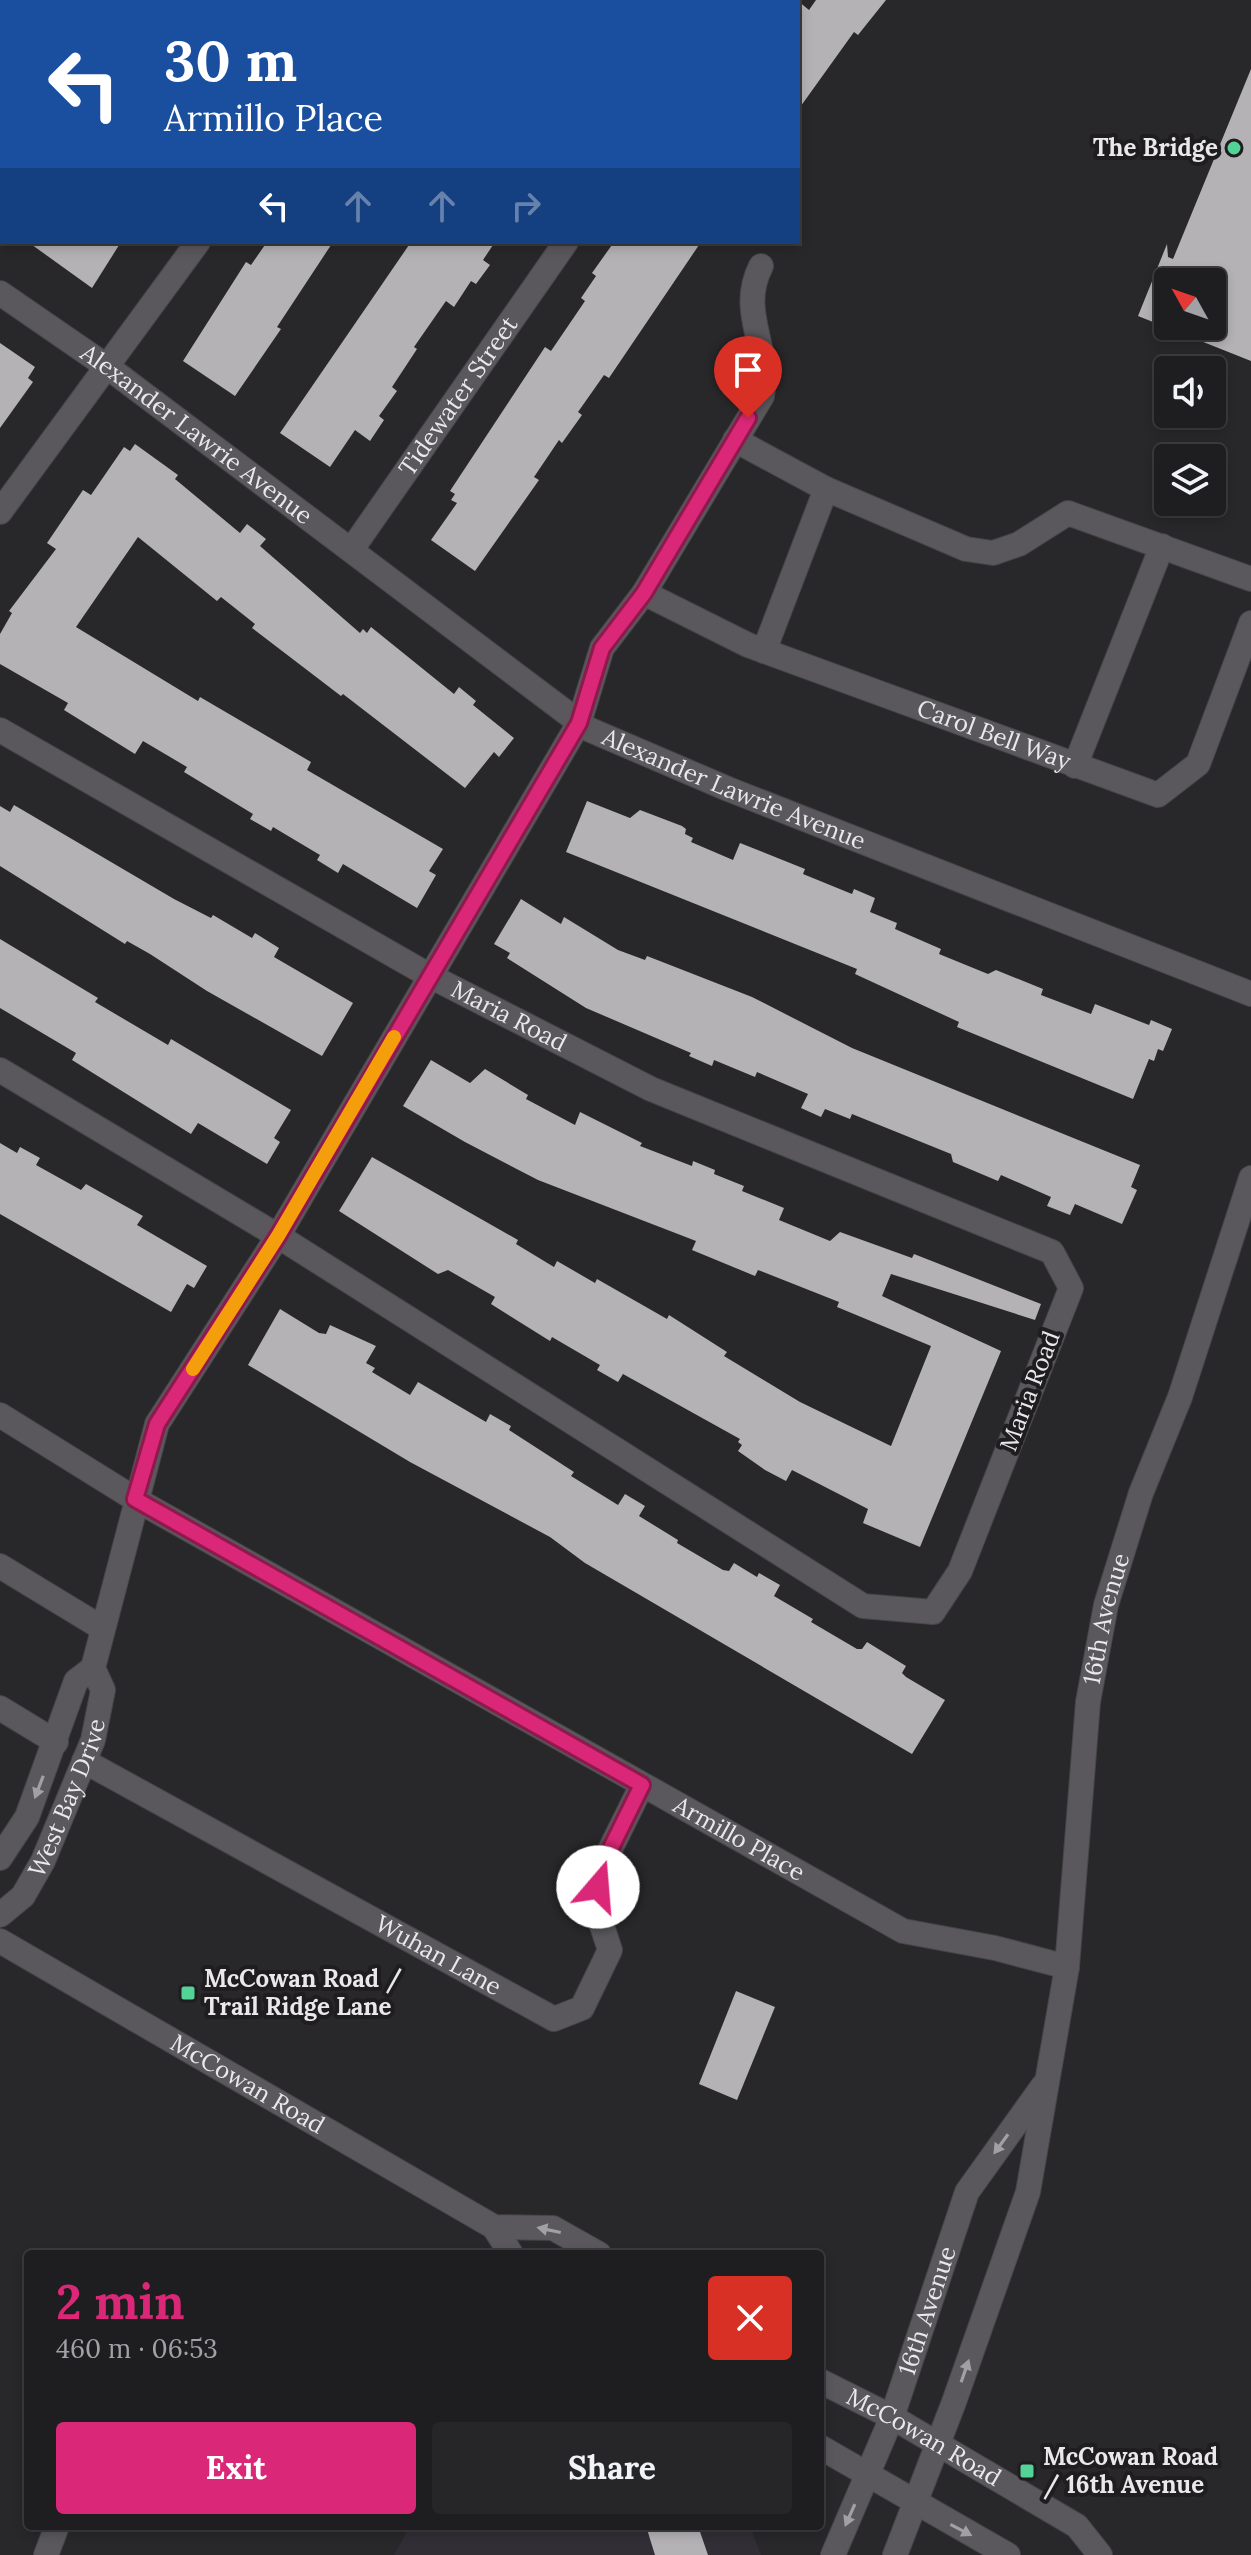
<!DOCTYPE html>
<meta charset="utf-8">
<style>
body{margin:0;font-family:Lora,serif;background:#262629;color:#f1f3f6;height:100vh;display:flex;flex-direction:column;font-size:30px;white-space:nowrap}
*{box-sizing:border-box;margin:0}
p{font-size:26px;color:#a1a2a5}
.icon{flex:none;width:44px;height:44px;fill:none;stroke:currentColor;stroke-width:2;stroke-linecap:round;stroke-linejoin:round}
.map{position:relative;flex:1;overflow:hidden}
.panel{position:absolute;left:24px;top:2250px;width:800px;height:280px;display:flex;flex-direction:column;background:#1e1d20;border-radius:8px;box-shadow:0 4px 12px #0003,0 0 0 2px #3c3b3e}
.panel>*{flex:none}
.banner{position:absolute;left:0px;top:0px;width:800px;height:244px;box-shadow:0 4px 12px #0003,0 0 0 2px #3c3b3e;background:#1a4fa0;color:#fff;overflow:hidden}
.needle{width:52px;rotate:310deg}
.tools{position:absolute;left:1154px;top:268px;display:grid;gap:16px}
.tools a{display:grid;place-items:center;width:72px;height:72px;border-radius:8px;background:#1e1d20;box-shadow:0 4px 12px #0003,0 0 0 2px #3c3b3e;font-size:40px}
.pin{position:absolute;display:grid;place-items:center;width:68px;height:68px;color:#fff;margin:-82px -34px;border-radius:50% 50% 50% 0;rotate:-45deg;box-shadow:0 0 8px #0007}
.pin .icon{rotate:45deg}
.me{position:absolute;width:88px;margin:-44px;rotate:18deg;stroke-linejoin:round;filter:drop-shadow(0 0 6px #0008)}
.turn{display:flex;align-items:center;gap:28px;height:168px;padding:0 32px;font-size:36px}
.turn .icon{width:104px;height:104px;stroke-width:2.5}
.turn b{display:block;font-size:56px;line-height:68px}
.lanes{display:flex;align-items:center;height:76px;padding:0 32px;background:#0003;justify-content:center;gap:40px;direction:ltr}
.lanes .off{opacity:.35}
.round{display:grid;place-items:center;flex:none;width:84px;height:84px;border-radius:8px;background:#262629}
.summary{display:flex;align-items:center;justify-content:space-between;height:136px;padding:0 32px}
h1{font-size:48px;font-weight:700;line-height:60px;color:#db2777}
.action{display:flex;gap:16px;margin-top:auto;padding:16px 32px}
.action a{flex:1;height:92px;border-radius:8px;background:#db2777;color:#fff;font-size:32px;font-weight:700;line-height:92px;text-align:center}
.action a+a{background:#262629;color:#f1f3f6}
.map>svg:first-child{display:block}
.built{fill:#322e36}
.building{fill:#b4b2b5;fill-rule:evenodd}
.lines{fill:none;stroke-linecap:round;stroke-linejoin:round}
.street-casing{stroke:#454446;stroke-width:26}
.secondary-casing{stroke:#454446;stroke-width:26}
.street{stroke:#5a585c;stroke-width:24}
.secondary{stroke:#5a585c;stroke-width:24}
.oneway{fill:#a2a0a3}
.route-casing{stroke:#8e194d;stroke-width:20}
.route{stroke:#db2777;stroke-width:14}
.slow{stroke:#f59e0b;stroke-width:14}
.poi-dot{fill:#54d396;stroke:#1f1d20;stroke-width:3}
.labels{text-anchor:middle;stroke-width:8;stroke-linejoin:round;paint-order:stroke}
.poi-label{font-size:24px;font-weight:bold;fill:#e9e8ea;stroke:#1f1d20;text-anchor:start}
.street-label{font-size:24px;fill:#e9e8ea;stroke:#1f1d20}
</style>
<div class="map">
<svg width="1251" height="2555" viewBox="0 0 1251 2555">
<rect width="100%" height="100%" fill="#28272a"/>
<path class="built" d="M410 2526H750L761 2555H394Z"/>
<g class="building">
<path d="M816 0H886L858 35 854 32 798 110V1L809 10Z"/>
<path d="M1251 69V361L1138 316 1167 244 1168 257 1173 259ZM1168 282H1212V326H1168Z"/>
<path d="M28 242H121L92 288Z"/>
<path d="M267 242H333L277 327 281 329 235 396 183 361 246 262 251 265Z"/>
<path d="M411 242H495L483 260 490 265 476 284 471 281 454 307 446 301 414 347 417 349 392 387 397 391 379 416 384 420 370 441 355 430 330 467 280 433Z"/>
<path d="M614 242H701L609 378 604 375 578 412 582 415 562 443 559 440 534 477 539 480 475 571 431 540 457 503 451 500 455 494 450 491 545 347 551 351 585 301 581 298 596 276 592 273Z"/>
<path d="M0 343 35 367 28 378 33 382 0 428Z"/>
<path d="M135 444 178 475 175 479 240 533 247 524 266 539 260 546 360 633 363 629 367 633 371 627 454 694 459 687 476 701 473 705 514 738 499 757 494 752 465 788 343 694 341 696 252 628 255 624 221 597 217 601 138 537 76 627 198 701 200 697 311 762 307 770 443 849 429 871 436 875 417 908 343 864 338 873 317 860 320 855 273 827 271 831 250 819 253 814 184 772 187 767 143 741 135 754 64 710 68 703 0 664V634L12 613 9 611 56 549 47 543 83 490 91 495 124 447 130 451Z"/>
<path d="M587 801 630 818 640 810 682 826 686 829 685 834 693 838 691 842 733 860 740 843 805 869 803 874 852 894 854 889 875 898 870 912 897 923 895 929 941 949 939 954 988 974 996 970 1043 989 1041 995 1091 1014 1095 1004 1149 1025 1151 1020 1172 1029 1163 1051 1158 1049 1154 1061 1149 1059 1133 1099 957 1027 959 1022 855 974 857 969 566 852Z"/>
<path d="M14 805 174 899 211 918 213 915 252 938 255 933 279 948 274 957 353 1003 322 1056 207 991 150 954 127 941 125 944 0 866V806L10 812Z"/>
<path d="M521 899 561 924 564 917 618 950 645 960 647 956 752 997 852 1048 1140 1165 1131 1187 1137 1190 1122 1224 1075 1204 1070 1215 1047 1206 1051 1197 1001 1175 998 1181 953 1162 951 1154 852 1114 850 1119 825 1109 821 1117 801 1108 808 1094 757 1072 755 1077 714 1060 712 1066 689 1056 691 1053 586 1008 507 958 510 953 494 944Z"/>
<path d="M0 939 98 998 95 1002 168 1045 171 1039 291 1110 274 1138 280 1142 267 1164 198 1123 191 1134 72 1060 76 1053 0 1008Z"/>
<path d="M431 1060 470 1083 485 1069 528 1095 526 1099 575 1125 580 1112 642 1143 640 1146 692 1166 693 1161 715 1170 714 1174 744 1186 742 1191 784 1208 779 1220 830 1241 840 1232 912 1258 914 1254 1041 1304 1035 1320 891 1274 882 1296 1001 1351 920 1547 863 1523 868 1509 792 1470 786 1481 765 1470 738 1451 742 1445 738 1442 740 1439 623 1374 618 1382 597 1370 600 1365 552 1337 550 1341 491 1304 495 1297 448 1270 438 1274 339 1211 372 1157 518 1240 516 1244 554 1267 557 1261 595 1283 597 1279 667 1319 669 1315 727 1352 724 1356 800 1402 891 1446 931 1346 837 1307 839 1302 758 1270 755 1276 692 1250 696 1241 538 1180 465 1142 403 1106Z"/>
<path d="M0 1143 17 1153 20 1147 40 1158 36 1165 81 1190 86 1184 143 1216 137 1225 207 1266 194 1288 187 1284 171 1312 0 1214Z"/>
<path d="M280 1309 319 1333 326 1334 330 1325 376 1346 366 1363 375 1368 372 1372 410 1395 418 1382 486 1422 490 1414 511 1426 509 1430 574 1472 571 1476 618 1505 625 1494 645 1506 639 1516 678 1540 677 1543 723 1570 729 1571 734 1563 757 1577 759 1573 780 1585 774 1596 813 1619 811 1622 857 1649H862L867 1642 906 1666 902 1673 906 1677 945 1700 912 1754 585 1563 550 1537 410 1462 248 1365Z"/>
<path d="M736 1991 775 2007 737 2100 699 2084Z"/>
<path d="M646 2526H698L708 2555H655Z"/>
</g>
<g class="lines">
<defs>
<g id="street">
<path d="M366 2 367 0"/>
<path d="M735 2 737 0"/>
<path d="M0 7 2 4"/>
<path id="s1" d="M0 293 109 368 588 729 728 789 1251 994"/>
<path d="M735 440 826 489 966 549 993 553 1019 544 1068 513 1251 579"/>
<path d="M0 512 198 242"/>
<path id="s2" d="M352 549 566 242"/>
<path id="s3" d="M644 593 748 645 1158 795 1198 764 1251 623"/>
<path d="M764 651 826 489"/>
<path id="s4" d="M0 730 430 976 651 1089 1052 1252 1071 1288 960 1571 933 1612 863 1606 278 1236 0 1070"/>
<path d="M1075 766 1162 546"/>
<path id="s5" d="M0 1415 135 1499 903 1931 995 1948 1067 1967"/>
<path d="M0 1566 102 1628"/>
<path d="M0 1708 56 1742"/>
<path id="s6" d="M84 1761 554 2019 582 2008 610 1950 595 1905 601 1868 642 1785"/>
<path d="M0 1858 27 1817 76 1681 93 1668"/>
<path id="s7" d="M0 1915 23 1896 43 1861 93 1740 103 1690 93 1668 157 1424 278 1236 579 723 602 648 644 593 762 396C772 347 737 313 761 266"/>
<path d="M46 2555 57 2526"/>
</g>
<g id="secondary">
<path id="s8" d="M0 1941 494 2227 553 2228 599 2254"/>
<path d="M494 2227 511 2254"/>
<path id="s9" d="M820 2381 892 2417 1077 2526 1100 2555"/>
<path d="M820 2447 1008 2555"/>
<path id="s10" d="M833 2555 892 2417 967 2192 1043 2086"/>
<path id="s11" d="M895 2555 954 2402 1028 2192 1067 1967 1088 1702 1106 1605 1141 1493 1180 1397 1251 1178"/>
</g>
</defs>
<use href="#street" class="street-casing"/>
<use href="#secondary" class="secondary-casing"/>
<use href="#street" class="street"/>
<use href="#secondary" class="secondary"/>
</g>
<defs><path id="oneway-solid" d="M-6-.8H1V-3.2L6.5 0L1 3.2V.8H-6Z" transform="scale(2)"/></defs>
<g class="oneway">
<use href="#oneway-solid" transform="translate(39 1787) rotate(111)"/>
<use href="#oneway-solid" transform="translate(1001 2144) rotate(126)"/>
<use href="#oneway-solid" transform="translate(549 2230) rotate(-168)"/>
<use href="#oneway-solid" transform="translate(965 2371) rotate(-71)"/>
<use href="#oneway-solid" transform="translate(850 2515) rotate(114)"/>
<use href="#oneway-solid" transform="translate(961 2530) rotate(28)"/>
</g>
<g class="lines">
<defs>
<path id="route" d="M598 1887 601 1868 642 1785 135 1499 157 1424 278 1236 579 723 602 648 644 593 748 418"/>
</defs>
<use href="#route" class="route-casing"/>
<use href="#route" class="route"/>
<path class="slow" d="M193 1369 278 1236 394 1037"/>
</g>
<g class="poi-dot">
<circle cx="1234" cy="148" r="8"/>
<rect x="180" y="1985" width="16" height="16" rx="4"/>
<rect x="1019" y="2463" width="16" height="16" rx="4"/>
</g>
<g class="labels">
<g class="poi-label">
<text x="1218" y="156" text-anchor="end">The Bridge</text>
<text x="204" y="1987">McCowan Road /<tspan x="204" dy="28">Trail Ridge Lane</tspan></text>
<text x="1043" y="2465">McCowan Road<tspan x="1043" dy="28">/ 16th Avenue</tspan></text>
</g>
<g class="street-label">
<text dy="8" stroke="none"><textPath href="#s2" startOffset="186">Tidewater Street</textPath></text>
<text dy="8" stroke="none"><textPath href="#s1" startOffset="242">Alexander Lawrie Avenue</textPath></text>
<text dy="8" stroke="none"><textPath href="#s3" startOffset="378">Carol Bell Way</textPath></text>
<text dy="8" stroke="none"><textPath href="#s1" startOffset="890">Alexander Lawrie Avenue</textPath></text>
<text dy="8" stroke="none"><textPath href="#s4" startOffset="584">Maria Road</textPath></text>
<text transform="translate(1030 1391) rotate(-69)" y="8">Maria Road</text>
<text dy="8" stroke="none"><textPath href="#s11" startOffset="966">16th Avenue</textPath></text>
<text dy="8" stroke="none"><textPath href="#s7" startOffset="138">West Bay Drive</textPath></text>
<text dy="8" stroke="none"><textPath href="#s5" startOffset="852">Armillo Place</textPath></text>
<text dy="8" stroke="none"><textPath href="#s6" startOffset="404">Wuhan Lane</textPath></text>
<text dy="8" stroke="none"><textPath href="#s8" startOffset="286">McCowan Road</textPath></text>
<text dy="8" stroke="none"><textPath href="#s10" startOffset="262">16th Avenue</textPath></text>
<text dy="8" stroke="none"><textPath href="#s9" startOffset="118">McCowan Road</textPath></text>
</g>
</g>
</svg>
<div class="tools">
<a><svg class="needle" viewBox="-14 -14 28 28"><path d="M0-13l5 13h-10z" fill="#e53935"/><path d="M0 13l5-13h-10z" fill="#a1a2a5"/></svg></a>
<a><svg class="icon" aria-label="sound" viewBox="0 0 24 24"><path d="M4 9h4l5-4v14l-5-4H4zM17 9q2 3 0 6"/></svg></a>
<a><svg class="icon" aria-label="layers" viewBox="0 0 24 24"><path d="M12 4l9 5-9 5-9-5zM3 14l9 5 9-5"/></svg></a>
</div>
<div class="pin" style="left:748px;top:418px;background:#d93025"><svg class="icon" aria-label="arrive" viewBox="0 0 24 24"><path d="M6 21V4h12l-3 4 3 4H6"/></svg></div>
<svg class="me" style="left:598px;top:1887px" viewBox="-20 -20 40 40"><circle r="19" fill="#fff"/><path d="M0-13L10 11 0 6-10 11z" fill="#db2777"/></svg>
<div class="banner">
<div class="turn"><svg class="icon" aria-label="left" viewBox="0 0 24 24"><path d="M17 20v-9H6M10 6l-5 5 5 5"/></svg><div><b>30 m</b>Armillo Place</div></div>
<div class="lanes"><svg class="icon" aria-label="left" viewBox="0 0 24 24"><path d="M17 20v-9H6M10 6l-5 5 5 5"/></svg><svg class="icon off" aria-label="ahead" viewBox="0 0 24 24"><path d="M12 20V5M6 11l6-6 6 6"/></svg><svg class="icon off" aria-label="ahead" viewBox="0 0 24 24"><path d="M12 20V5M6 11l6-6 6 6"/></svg><svg class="icon off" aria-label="right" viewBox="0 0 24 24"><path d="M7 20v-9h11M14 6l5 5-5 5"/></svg></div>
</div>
<section class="panel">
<div class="summary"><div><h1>2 min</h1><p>460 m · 06:53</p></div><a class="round" style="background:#d93025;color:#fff"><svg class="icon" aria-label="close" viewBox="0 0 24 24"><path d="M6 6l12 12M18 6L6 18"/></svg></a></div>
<div class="action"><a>Exit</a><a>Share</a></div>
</section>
</div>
